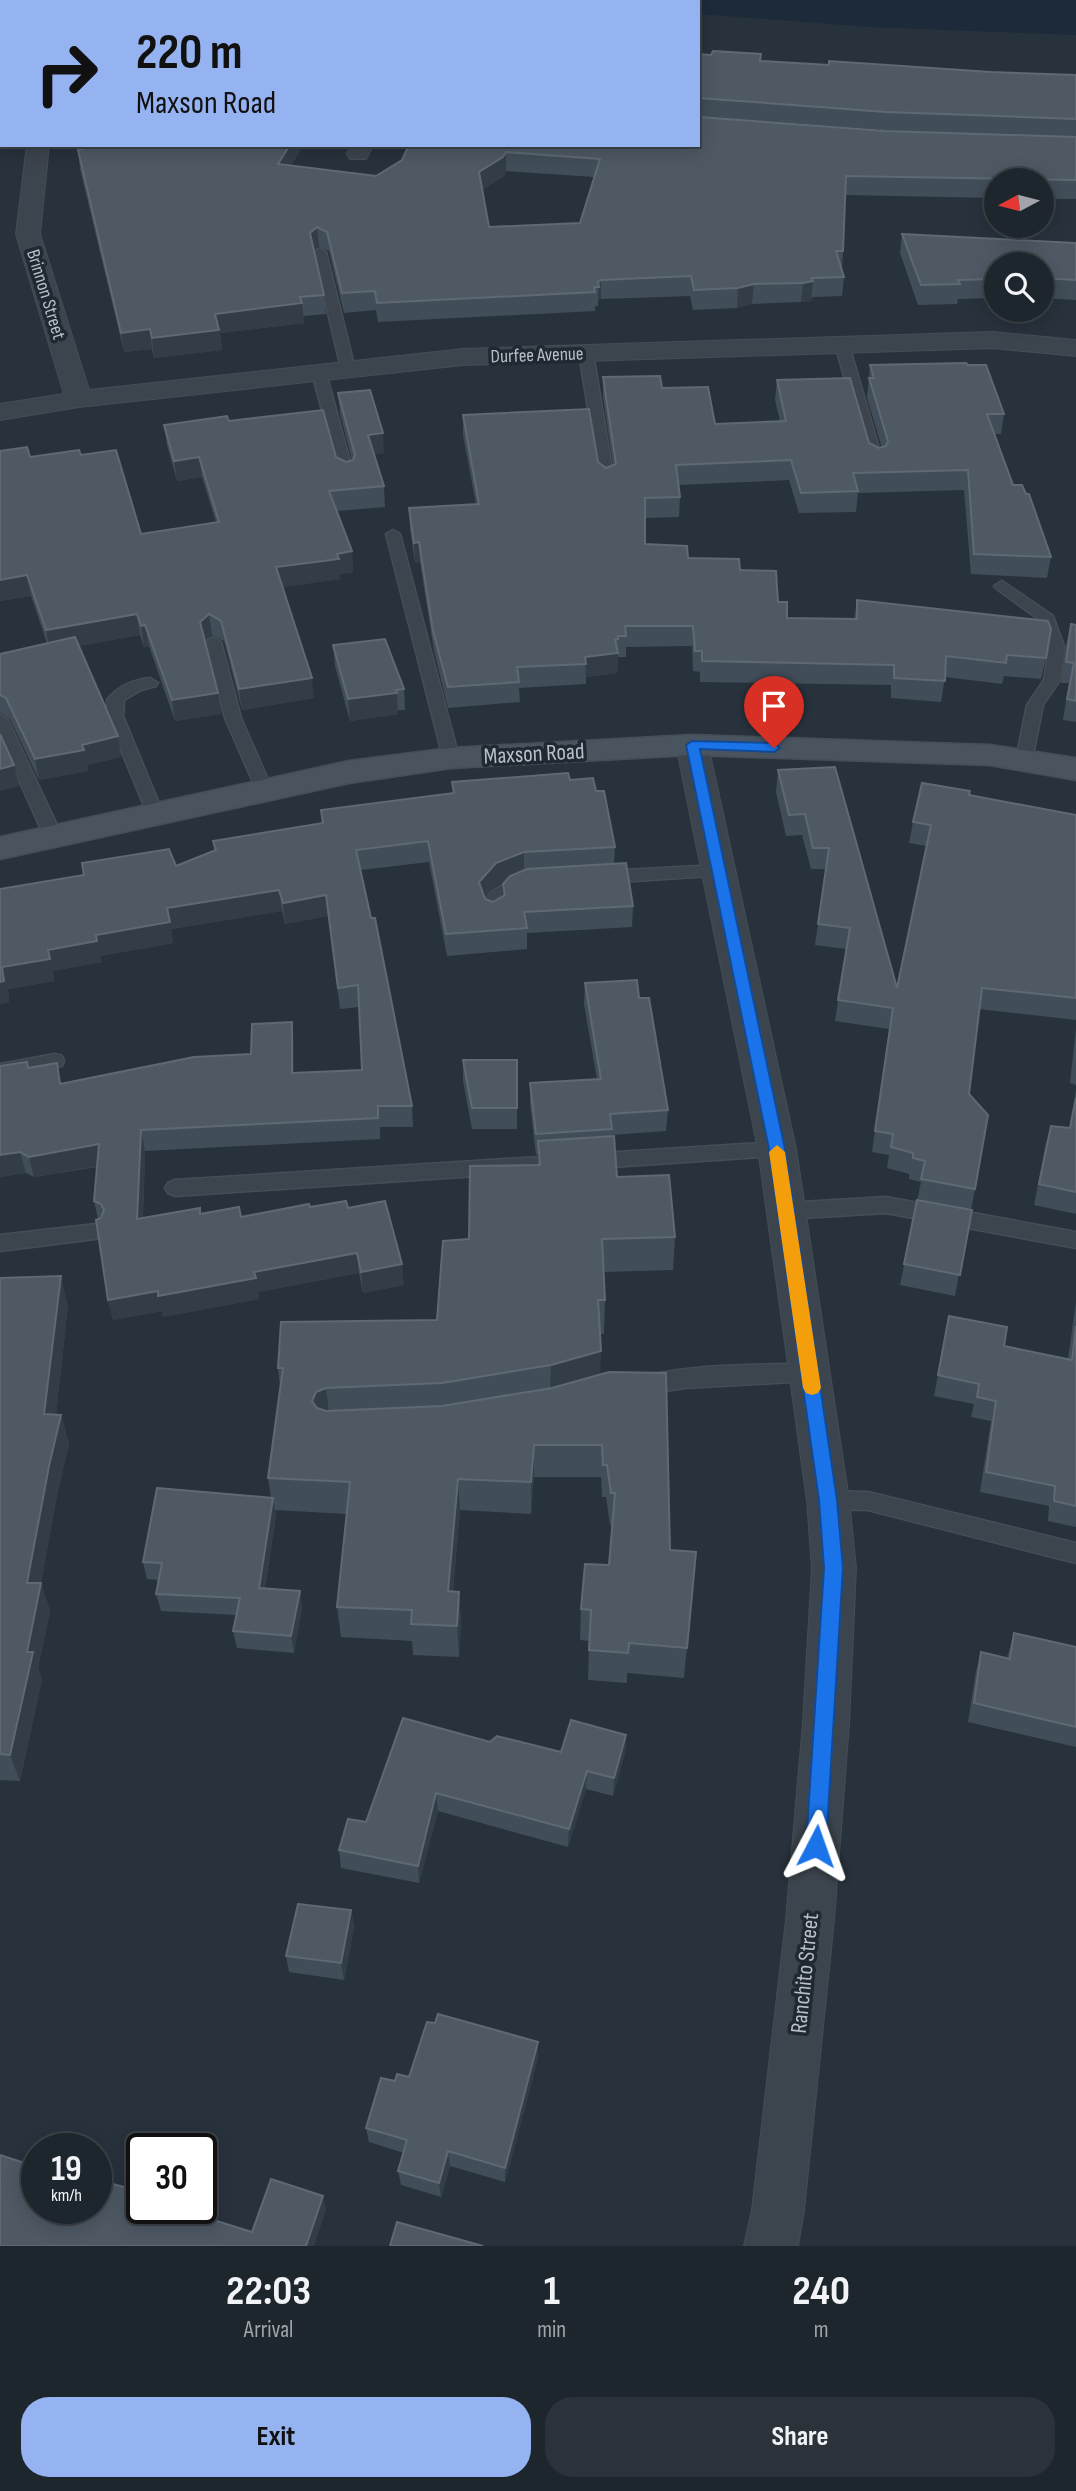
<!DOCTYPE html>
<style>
body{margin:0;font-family:"Sofia Sans Condensed",sans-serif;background:#2b3239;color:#f1f3f6;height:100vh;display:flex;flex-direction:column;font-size:26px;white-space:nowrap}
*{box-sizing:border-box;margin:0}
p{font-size:23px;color:#a1a5aa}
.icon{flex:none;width:38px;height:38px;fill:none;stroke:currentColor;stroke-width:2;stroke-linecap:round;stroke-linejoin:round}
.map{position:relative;height:2246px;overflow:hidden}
.panel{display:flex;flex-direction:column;background:#1e262d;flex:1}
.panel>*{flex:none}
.guide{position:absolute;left:0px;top:0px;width:700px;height:147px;box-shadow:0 4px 18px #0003,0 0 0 2px #3c4349;background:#95b2f1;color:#111;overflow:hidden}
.needle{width:46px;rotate:263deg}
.tools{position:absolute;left:984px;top:168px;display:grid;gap:14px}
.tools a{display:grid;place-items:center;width:70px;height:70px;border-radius:50%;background:#1e262d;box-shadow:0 4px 18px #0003,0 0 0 2px #3c4349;font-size:35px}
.speed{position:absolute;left:21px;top:2133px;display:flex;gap:14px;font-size:35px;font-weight:700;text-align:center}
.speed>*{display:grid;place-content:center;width:91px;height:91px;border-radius:50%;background:#1e262d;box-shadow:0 4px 18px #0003,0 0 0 2px #3c4349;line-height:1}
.speed small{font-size:18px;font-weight:400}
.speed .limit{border:4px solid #111;border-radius:10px;background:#fff;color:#111}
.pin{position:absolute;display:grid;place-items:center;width:60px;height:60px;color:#fff;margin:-72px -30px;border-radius:50% 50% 50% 0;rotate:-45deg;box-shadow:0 0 7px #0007}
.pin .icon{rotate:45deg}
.me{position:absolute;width:77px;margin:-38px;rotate:4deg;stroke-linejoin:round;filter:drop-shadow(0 0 5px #0008)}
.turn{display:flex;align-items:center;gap:24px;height:147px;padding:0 21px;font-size:32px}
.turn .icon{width:91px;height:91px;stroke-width:2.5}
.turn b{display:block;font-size:49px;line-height:60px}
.eta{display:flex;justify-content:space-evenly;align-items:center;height:119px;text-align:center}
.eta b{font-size:42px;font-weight:700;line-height:49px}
.cta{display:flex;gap:14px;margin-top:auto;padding:14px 21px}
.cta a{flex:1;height:80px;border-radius:28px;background:#95b2f1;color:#111;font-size:28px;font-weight:700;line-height:80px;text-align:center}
.cta a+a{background:#2b3239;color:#f1f3f6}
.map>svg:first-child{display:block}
.water{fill:#1c2a39}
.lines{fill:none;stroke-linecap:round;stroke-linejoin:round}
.lane-casing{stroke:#454d56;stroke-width:3}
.street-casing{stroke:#454d56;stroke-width:2}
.secondary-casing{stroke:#454d56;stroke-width:3}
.lane{fill:#3c444d;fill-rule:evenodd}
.street{fill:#3c444d;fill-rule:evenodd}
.secondary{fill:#4a545f;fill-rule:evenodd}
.wall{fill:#414d58;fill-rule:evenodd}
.shaded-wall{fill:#323d48}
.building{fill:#4e5964;stroke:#5e6974;stroke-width:2;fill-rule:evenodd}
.route{fill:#1a73e8;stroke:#114b97;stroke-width:2}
.slow{fill:#f59e0b}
.labels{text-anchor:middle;stroke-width:7;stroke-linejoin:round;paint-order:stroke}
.far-street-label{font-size:19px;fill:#b8bfc7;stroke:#202932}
.street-label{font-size:23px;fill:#b8bfc7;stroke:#202932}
</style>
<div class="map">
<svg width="1076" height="2246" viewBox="0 0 1076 2246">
<rect width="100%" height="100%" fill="#28323c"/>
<path class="water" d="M521 0H1076V35L869 27 698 14V2Z"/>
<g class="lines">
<defs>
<g id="lane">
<path d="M320 248 326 252 355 369 348 373 341 369 314 252Z"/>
<path d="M842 341 849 345 883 462 881 465 876 466 869 462 835 345Z"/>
<path d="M586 349 593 353 614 482 607 486 600 482 579 353Z"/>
<path d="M319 369 326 373 354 476 352 479 347 480 340 476 312 373Z"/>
<path d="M393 530 400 534 459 758 451 763 443 758 386 534Z"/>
<path d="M1002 581 1053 616 1065 649 1060 680 1043 705 1032 760 1024 765 1016 760 1027 705 1044 680 1049 649 1041 621 997 589 994 586Z"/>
<path d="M213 637 221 642 241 718 272 789 270 793 264 794 256 789 225 718 205 642Z"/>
<path d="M150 678 158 683 156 686 141 690 124 700 123 716 163 813 155 818 147 813 107 716V700C118 686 133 680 150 678Z"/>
<path d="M0 715 8 720 62 836 59 840H47L44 836 0 738Z"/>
<path d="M719 865 725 867 728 871 725 875 605 883 596 877 605 871Z"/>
<path d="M526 876 532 878 535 882C527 892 510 894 500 904L503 915 500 919H488L482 902C493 887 509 881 526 876Z"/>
<path d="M55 1054 62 1056 64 1061 62 1066 0 1078V1064Z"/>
<path d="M777 1142 784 1144 787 1149 784 1154 777 1156 175 1196 168 1193 165 1188 168 1183 175 1180Z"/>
<path d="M886 1197 1076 1232V1248L886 1213 785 1219 778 1216 775 1211 778 1206 785 1203Z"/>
<path d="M96 1224 103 1226 106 1232 103 1238 0 1251V1235Z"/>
<path d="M810 1363 817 1366 821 1372 817 1378 810 1381 684 1388 640 1395 632 1392 629 1386 632 1380C682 1363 757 1366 810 1363Z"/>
<path d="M828 1491 868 1492 1076 1543V1563L868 1510 828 1509 820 1507 817 1500 820 1493Z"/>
</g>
<g id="street">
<path d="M27 145H49L40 234 89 390 463 349 992 332 1076 340V356L992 348 463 365 79 407 0 420V404L64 394 16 234Z"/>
<path d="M351 145H373L366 159H350L347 154Z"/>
<path d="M692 735 703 738 708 745 796 1149 849 1500 856 1568 849 1723 834 1920 804 2210 798 2246H744L752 2210 786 1920 803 1723 812 1568 807 1500 758 1149 676 745 681 738Z"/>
</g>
<path id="secondary" d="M692 735 990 745 1076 758V780L990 765 692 755 451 768 349 783 0 859V837L349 761 451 748Z"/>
</defs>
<use href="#lane" class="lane-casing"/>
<use href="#street" class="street-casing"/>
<use href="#secondary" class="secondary-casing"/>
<use href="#lane" class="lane"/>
<use href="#street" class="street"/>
<use href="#secondary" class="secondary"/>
</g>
<g class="wall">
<path d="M0 0H94V2H2V112H0Z"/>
<path d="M698 54 711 55 761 54V61L829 65 1076 75V199H1041V180H996V198L845 195 843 251 842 269 844 277 842 296 812 297 811 301 801 302 752 304 737 308 693 310 690 296 601 299 598 301V306H595V311L378 322 376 310 344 313 329 251 319 246 314 250 324 295 326 314 303 316 304 323 220 333 222 350 154 358 152 349 124 352 80 169 78 150 81 149 80 145H304L291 165 376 176ZM699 116 884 130 1006 135 886 131ZM506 171 594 177 580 223 489 227 482 190 504 176Z"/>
<path d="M902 234 1076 243V300L1041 298V264H996V298L958 299 957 304 918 305 900 253Z"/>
<path d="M870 365H968L1004 414 1001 434H994L1013 485 1051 557 1047 578 971 574 964 490 858 493 856 512 799 513 789 480 678 485 680 497 679 517 645 518V544L688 558 740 570 778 602 787 618 854 619 857 600 1046 658 1041 679 1004 676 1002 684 945 677 941 702 891 698V685L700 682V672L693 671 692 646 626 647V657H618L617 673 586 677V684L519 688 520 702 448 708 434 651 420 562 415 563 410 529 409 508 476 504 463 435V415L598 462 606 468 613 465 603 397V377L662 388 715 424 780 421 775 400 777 380 879 448H882L867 398Z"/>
<path d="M338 393 384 453 374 454 384 486 385 507 337 511 352 551 353 572 340 574V579L282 587 314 698 242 710 224 641 212 635 205 641 221 714 175 721 149 646 144 647 140 635 78 646 118 736 121 757 87 765 88 771 39 780 10 719 0 713V654L47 643 31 596 0 601 30 457 81 455 141 534 216 522 202 477 177 481 167 445 164 425 229 421 336 457 346 462 352 460 340 413Z"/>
<path d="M1071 624 1076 625V722L1063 720 1069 683H1061L1066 645Z"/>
<path d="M333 645 404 689 405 710H398V714L350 721 335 666Z"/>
<path d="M835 767 897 988 926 846 909 843 913 822 969 795 1076 815V1020L979 1009 969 1094 975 1189 955 1296 900 1285 921 1182 909 1179V1174L887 1168 889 1155 872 1152 889 1029 835 1021 846 949 815 945 826 869H811L802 835 786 836 776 792 778 770Z"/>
<path d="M570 780 596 791 615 847 614 864 633 906 632 927 527 933V949L447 956 429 862 361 870 412 1106 413 1127H380V1139L145 1151 143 1218 200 1214 241 1217 310 1207 348 1208 404 1285 363 1293 359 1273 258 1292 259 1299 163 1317 162 1311 113 1320 108 1300 98 1219 94 1201 97 1167 34 1177 26 1173 0 1177 28 1068 62 1084 251 1054 294 1043V1073L362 1070 359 1007 340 1009 328 916 285 924 282 911 171 929 173 943 100 956 102 962 53 971 54 981 8 989 9 1002 0 1004V889L176 866 214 851 213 841 322 823 321 810 453 793 452 782ZM505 881 503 884V896L493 902 485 899V897L496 885Z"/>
<path d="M585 983 639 998 668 1110 666 1131 611 1135 617 1177 675 1237 673 1270 603 1272 605 1300 604 1334H600V1375L670 1550 696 1552 684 1678 627 1673V1683L588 1680 589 1641 580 1640 581 1609 609 1565 612 1525H610L606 1497H602L601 1477H534L531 1514 460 1510 453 1591 459 1592 461 1622 459 1657 413 1655 412 1641 341 1637 337 1607 347 1514 275 1510 276 1516 265 1588 300 1591 302 1608 294 1653 237 1648 233 1631 236 1615 161 1611 156 1594 159 1580 147 1579 143 1562 271 1498 268 1478 280 1386 278 1368 437 1320 469 1239 538 1165V1154L536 1155 530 1104V1083L597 1079 584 1004Z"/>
<path d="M1076 1028V1085L1070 1083Z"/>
<path d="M463 1060H517V1129H472L463 1081Z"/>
<path d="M1076 1090V1214L1034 1205 1045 1147 1051 1126 1069 1128Z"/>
<path d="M0 1278 68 1306 56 1414 61 1415 69 1444 57 1495 41 1583 50 1611 38 1668 42 1679 20 1781 0 1780Z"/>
<path d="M1076 1301V1527L1048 1521 1049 1506 980 1492 991 1421 971 1417 974 1404 934 1396 949 1316 1004 1346 1068 1359Z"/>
<path d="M1014 1633 1076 1647V1747L968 1722 976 1671 981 1652 1007 1658Z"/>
<path d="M626 1735 625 1753 613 1796 586 1789 568 1847 438 1811 419 1883 341 1868 339 1850 366 1822 490 1742 561 1752Z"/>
<path d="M351 1910 354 1927 344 1980 289 1972 286 1956Z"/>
<path d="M538 2058 505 2182 450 2166 441 2197 401 2185 398 2171 404 2153 369 2142 366 2128 409 2077Z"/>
</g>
<g class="shaded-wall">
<path d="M290 145H304L280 183 278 164Z"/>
<path d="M506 152V171L504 176 480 191 479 172Z"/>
<path d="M317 227 319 246 311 253 310 233Z"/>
<path d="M601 280V299L598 301V282Z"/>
<path d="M813 281 811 301 801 302 803 283Z"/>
<path d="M754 284 752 304 737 308 738 288Z"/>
<path d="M302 303 304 323 220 333 222 350 154 358 152 338 215 314Z"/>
<path d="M150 329 152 349 124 352 121 333Z"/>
<path d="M383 433 384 453 370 455 368 435Z"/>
<path d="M199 457 202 477 177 481 174 461Z"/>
<path d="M419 542 420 562 415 563 414 543Z"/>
<path d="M352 551 353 572 340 574V579L278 588 276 567 337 554Z"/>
<path d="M27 575 31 596 0 601V580Z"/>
<path d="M137 614 140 635 50 651 46 630Z"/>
<path d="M209 614 212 635 202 643 200 622Z"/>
<path d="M145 625 149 646 144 647 141 626Z"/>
<path d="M618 653 617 673 586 677 585 657Z"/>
<path d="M312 678 314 698 242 710 239 689Z"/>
<path d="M218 693 221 714 175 721 172 700Z"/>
<path d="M397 693 398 714 350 721 348 699Z"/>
<path d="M118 736 121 757 87 765 88 771 39 780 35 759 82 745Z"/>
<path d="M14 765 19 786 0 791V769Z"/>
<path d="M524 852V874L496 885 480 903 479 882 496 863Z"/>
<path d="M279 890 282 911 171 929 173 943 100 956 102 962 53 971 54 981 8 989 9 1002 0 1004V982L2 967 48 950 96 935 167 908Z"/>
<path d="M326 895 328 916 285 924 283 903Z"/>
<path d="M292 1022 294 1043V1094L292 1073Z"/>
<path d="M141 1130 145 1151 142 1240 137 1219Z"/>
<path d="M99 1144 104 1165 34 1177 29 1157Z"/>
<path d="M20 1152 26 1173 0 1177V1155Z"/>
<path d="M357 1253 359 1273 258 1292 259 1299 163 1317 162 1311 113 1320 108 1300Z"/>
<path d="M402 1264 404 1285 363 1293 361 1272Z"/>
<path d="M61 1276 68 1306 53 1443 44 1414Z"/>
<path d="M601 1351 600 1384 550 1397 551 1365Z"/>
<path d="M326 1388 330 1420 320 1425 312 1401 316 1392Z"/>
<path d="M61 1415 69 1444 57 1495 41 1583 50 1611 38 1668 42 1679 20 1781 10 1755 27 1652V1583L49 1466Z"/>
<path d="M534 1445V1477L531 1514V1482Z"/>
<path d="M458 1479 460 1510 450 1622 448 1591Z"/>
<path d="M273 1498 276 1516 262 1605 259 1588Z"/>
<path d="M300 1591 302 1608 294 1653 291 1636Z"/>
<path d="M459 1592 461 1622 459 1657 457 1626Z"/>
<path d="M626 1735 625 1753 613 1796 614 1778Z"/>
<path d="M587 1771 586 1789 568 1847 569 1829Z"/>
<path d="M436 1793 438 1811 419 1883 418 1866Z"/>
<path d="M351 1910 354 1927 344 1980 341 1963Z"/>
<path d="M538 2042V2058L505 2182V2168Z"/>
<path d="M448 2151 450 2166 441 2197 439 2183Z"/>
<path d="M323 2196 326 2210 314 2246H306Z"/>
</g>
<g class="building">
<path d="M0 0H92L90 2H2V93L1 94H0V44L1 43 0 29Z"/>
<path d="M126 0H141L158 2H124Z"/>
<path d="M713 51 761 54 760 61 829 65V61L991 72 1076 75V119L886 112 699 98 698 99V54L711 55Z"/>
<path d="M698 114 699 117 886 131 1076 137V180L846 176 843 251H836L844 277 812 278 813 281 803 283 754 284 738 288 694 290 691 276 601 280 598 282 599 287H594L595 292 377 303 375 291 342 293 327 232 317 227 310 233 324 295 300 297 302 303 215 314 219 330 152 338 150 329 121 333 78 150 82 149 81 145H290L278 164 376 176 402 160 409 145H698ZM506 152 600 159 580 223 489 227 479 172 503 157Z"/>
<path d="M902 234 1076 243V280L1041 278V264H996V279L958 280 960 284 921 285Z"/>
<path d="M966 363 968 365H986L1004 414H987L1013 485H1022L1026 494H1029L1051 557 974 554 968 470 853 473 858 491 801 493 791 460 676 465 680 497 645 498V544L687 546 688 558 739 559 740 570 776 571 778 602H787V618L857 619V600L1048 621 1051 629 1046 658 1007 655 1006 663 946 656 945 681 894 678V665L702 661V651H695L693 626H625L626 636H618V639L615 640 618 653 585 657 586 664 517 667 519 682 448 687 433 631 419 542 414 543 409 508 479 504 463 415 589 409 598 462 606 468 616 464 603 377 660 376 662 388 708 387 715 424 786 421 777 380 850 378 869 443 879 448 886 446 888 441 869 378H874L870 365Z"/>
<path d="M370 390 383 433 368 435 384 486 329 491 352 551 337 554 339 559 276 567 312 678 239 689 221 621 209 614 200 622 218 693 172 700 145 625 141 626 137 614 46 630 27 575 0 580V451L27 447 30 457 79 450 81 455 116 450 141 534 219 522 199 457 174 461 164 425 227 416 229 421 323 410 336 457 346 462 353 460 355 455 338 393Z"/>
<path d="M1071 624 1076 625V701L1067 699 1074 663 1066 662Z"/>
<path d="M75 637 118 736 82 745 84 750 35 759 6 698 0 695V654Z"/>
<path d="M385 639 404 689 396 690 397 693 348 699 333 645Z"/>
<path d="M0 734 14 765 0 769Z"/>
<path d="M835 767 897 988 931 825 913 822 922 783 970 791 969 795 1076 815V998L982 988 969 1094 988 1115 975 1189 921 1179 925 1161 913 1158V1153L891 1147 893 1134 875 1131 893 1008 838 1000 850 928 818 924 829 848H813L805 814 789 815 778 770Z"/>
<path d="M568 773 570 780 593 778 596 791H604L615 847 524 852 496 863 479 882 485 899 493 902 505 895 503 884 510 876 527 869 626 863 633 906 524 912 527 928 446 934 428 841 356 850 371 918H375L412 1106H378V1118L141 1130 137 1219 200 1208V1214L239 1207 241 1217 309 1204 310 1207 346 1201 348 1208 385 1201 402 1264 361 1272 357 1253 254 1272 256 1278 158 1296V1291L108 1300 96 1220 101 1218 104 1210 101 1204 94 1201 99 1144 29 1157 20 1152 0 1155V1066L27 1062 28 1068 57 1063 60 1084 194 1057 251 1054 252 1024 292 1022V1073L362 1070 358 985 338 988 326 895 283 903 279 890 167 908 170 922 96 935 97 941 48 950 50 959 2 967 4 981 0 982V889L84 875 82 863 169 849 176 866 216 850 213 841 323 823 321 810 454 793 452 782Z"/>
<path d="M637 980 639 998H649L668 1110 610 1114 612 1129 536 1134 530 1083 601 1079 585 983Z"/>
<path d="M463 1060H517V1108H472Z"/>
<path d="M1076 1098V1192L1039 1184 1051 1126 1070 1128Z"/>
<path d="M614 1136 617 1177 669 1175 675 1237 602 1239 605 1300H598L601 1351 551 1365 442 1383 326 1388 316 1392 312 1401 317 1408 326 1411 442 1406 552 1388 609 1372 666 1373 670 1550 696 1552 687 1648 629 1643 628 1653 589 1650 591 1610 581 1609 585 1564 609 1565 615 1493H611L607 1465H603L602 1445H534L531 1482 458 1479 448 1591 459 1592 457 1626 411 1624 412 1610 337 1607 350 1482 268 1478 283 1368H278L281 1322 437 1320 443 1241 469 1239 470 1166 540 1165 538 1141Z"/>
<path d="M917 1200 972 1210 960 1275 904 1264Z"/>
<path d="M61 1276 44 1414 61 1415 49 1466 27 1583H41L27 1652H33L10 1755 0 1754V1278Z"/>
<path d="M949 1316 1007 1327 1004 1346 1072 1360 1076 1326V1506L1054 1501 1055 1486 986 1472 996 1401 977 1397 979 1384 938 1375Z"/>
<path d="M157 1488 273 1498 259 1588 300 1591 291 1636 233 1631 240 1598 156 1594 162 1563 143 1562Z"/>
<path d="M1014 1633 1076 1647V1727L974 1703 981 1652 1010 1659Z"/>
<path d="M403 1718 490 1742 497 1736 561 1752 571 1720 626 1735 614 1778 587 1771 569 1829 436 1793 418 1866 339 1850 348 1819 366 1822Z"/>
<path d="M298 1904 351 1910 341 1963 286 1956Z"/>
<path d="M438 2014 538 2042 505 2168 448 2151 439 2183 398 2171 407 2140 366 2128 381 2078 395 2081 397 2074 409 2077 427 2022 435 2023Z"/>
<path d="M0 2155 37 2167V2208H96V2184L105 2186 106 2182 138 2191 136 2197 142 2198V2208H175L252 2232 271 2179 323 2196 306 2246H0Z"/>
<path d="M397 2222 483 2246H390Z"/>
</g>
<path class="route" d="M692 741 774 743 780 748 774 752 700 749 785 1149 837 1500 843 1568 826 1846 823 1853 816 1856 809 1853 806 1846 824 1568 819 1500 769 1149 686 745Z"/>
<path class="slow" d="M777 1145 785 1152 821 1388 818 1393 812 1395 806 1393 803 1388 769 1152Z"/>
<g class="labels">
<g class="far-street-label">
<text transform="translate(47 294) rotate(73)" y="7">Brinnon Street</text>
<text transform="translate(537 354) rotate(-2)" y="7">Durfee Avenue</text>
</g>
<g class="street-label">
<text transform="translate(534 753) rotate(-3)" y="8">Maxson Road</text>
<text transform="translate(804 1973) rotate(-84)" y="8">Ranchito Street</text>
</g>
</g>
</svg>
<div class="tools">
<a><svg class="needle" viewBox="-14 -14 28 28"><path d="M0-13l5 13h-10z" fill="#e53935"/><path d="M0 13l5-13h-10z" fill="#a1a5aa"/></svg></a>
<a><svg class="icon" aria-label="search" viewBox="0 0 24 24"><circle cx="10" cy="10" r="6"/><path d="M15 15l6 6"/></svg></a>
</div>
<div class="speed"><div>19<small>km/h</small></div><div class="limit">30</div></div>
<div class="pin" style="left:774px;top:748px;background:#d93025"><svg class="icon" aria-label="arrive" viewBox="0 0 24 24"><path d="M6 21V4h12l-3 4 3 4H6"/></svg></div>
<svg class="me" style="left:816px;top:1846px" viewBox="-20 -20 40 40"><path d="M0-17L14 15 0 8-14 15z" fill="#1a73e8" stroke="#fff" stroke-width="4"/></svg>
<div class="guide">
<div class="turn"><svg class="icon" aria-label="right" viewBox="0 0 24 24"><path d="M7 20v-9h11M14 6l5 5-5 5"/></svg><div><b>220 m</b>Maxson Road</div></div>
</div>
</div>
<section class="panel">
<div class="eta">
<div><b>22:03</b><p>Arrival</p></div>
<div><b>1</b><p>min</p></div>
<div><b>240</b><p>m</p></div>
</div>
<div class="cta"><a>Exit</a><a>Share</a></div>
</section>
